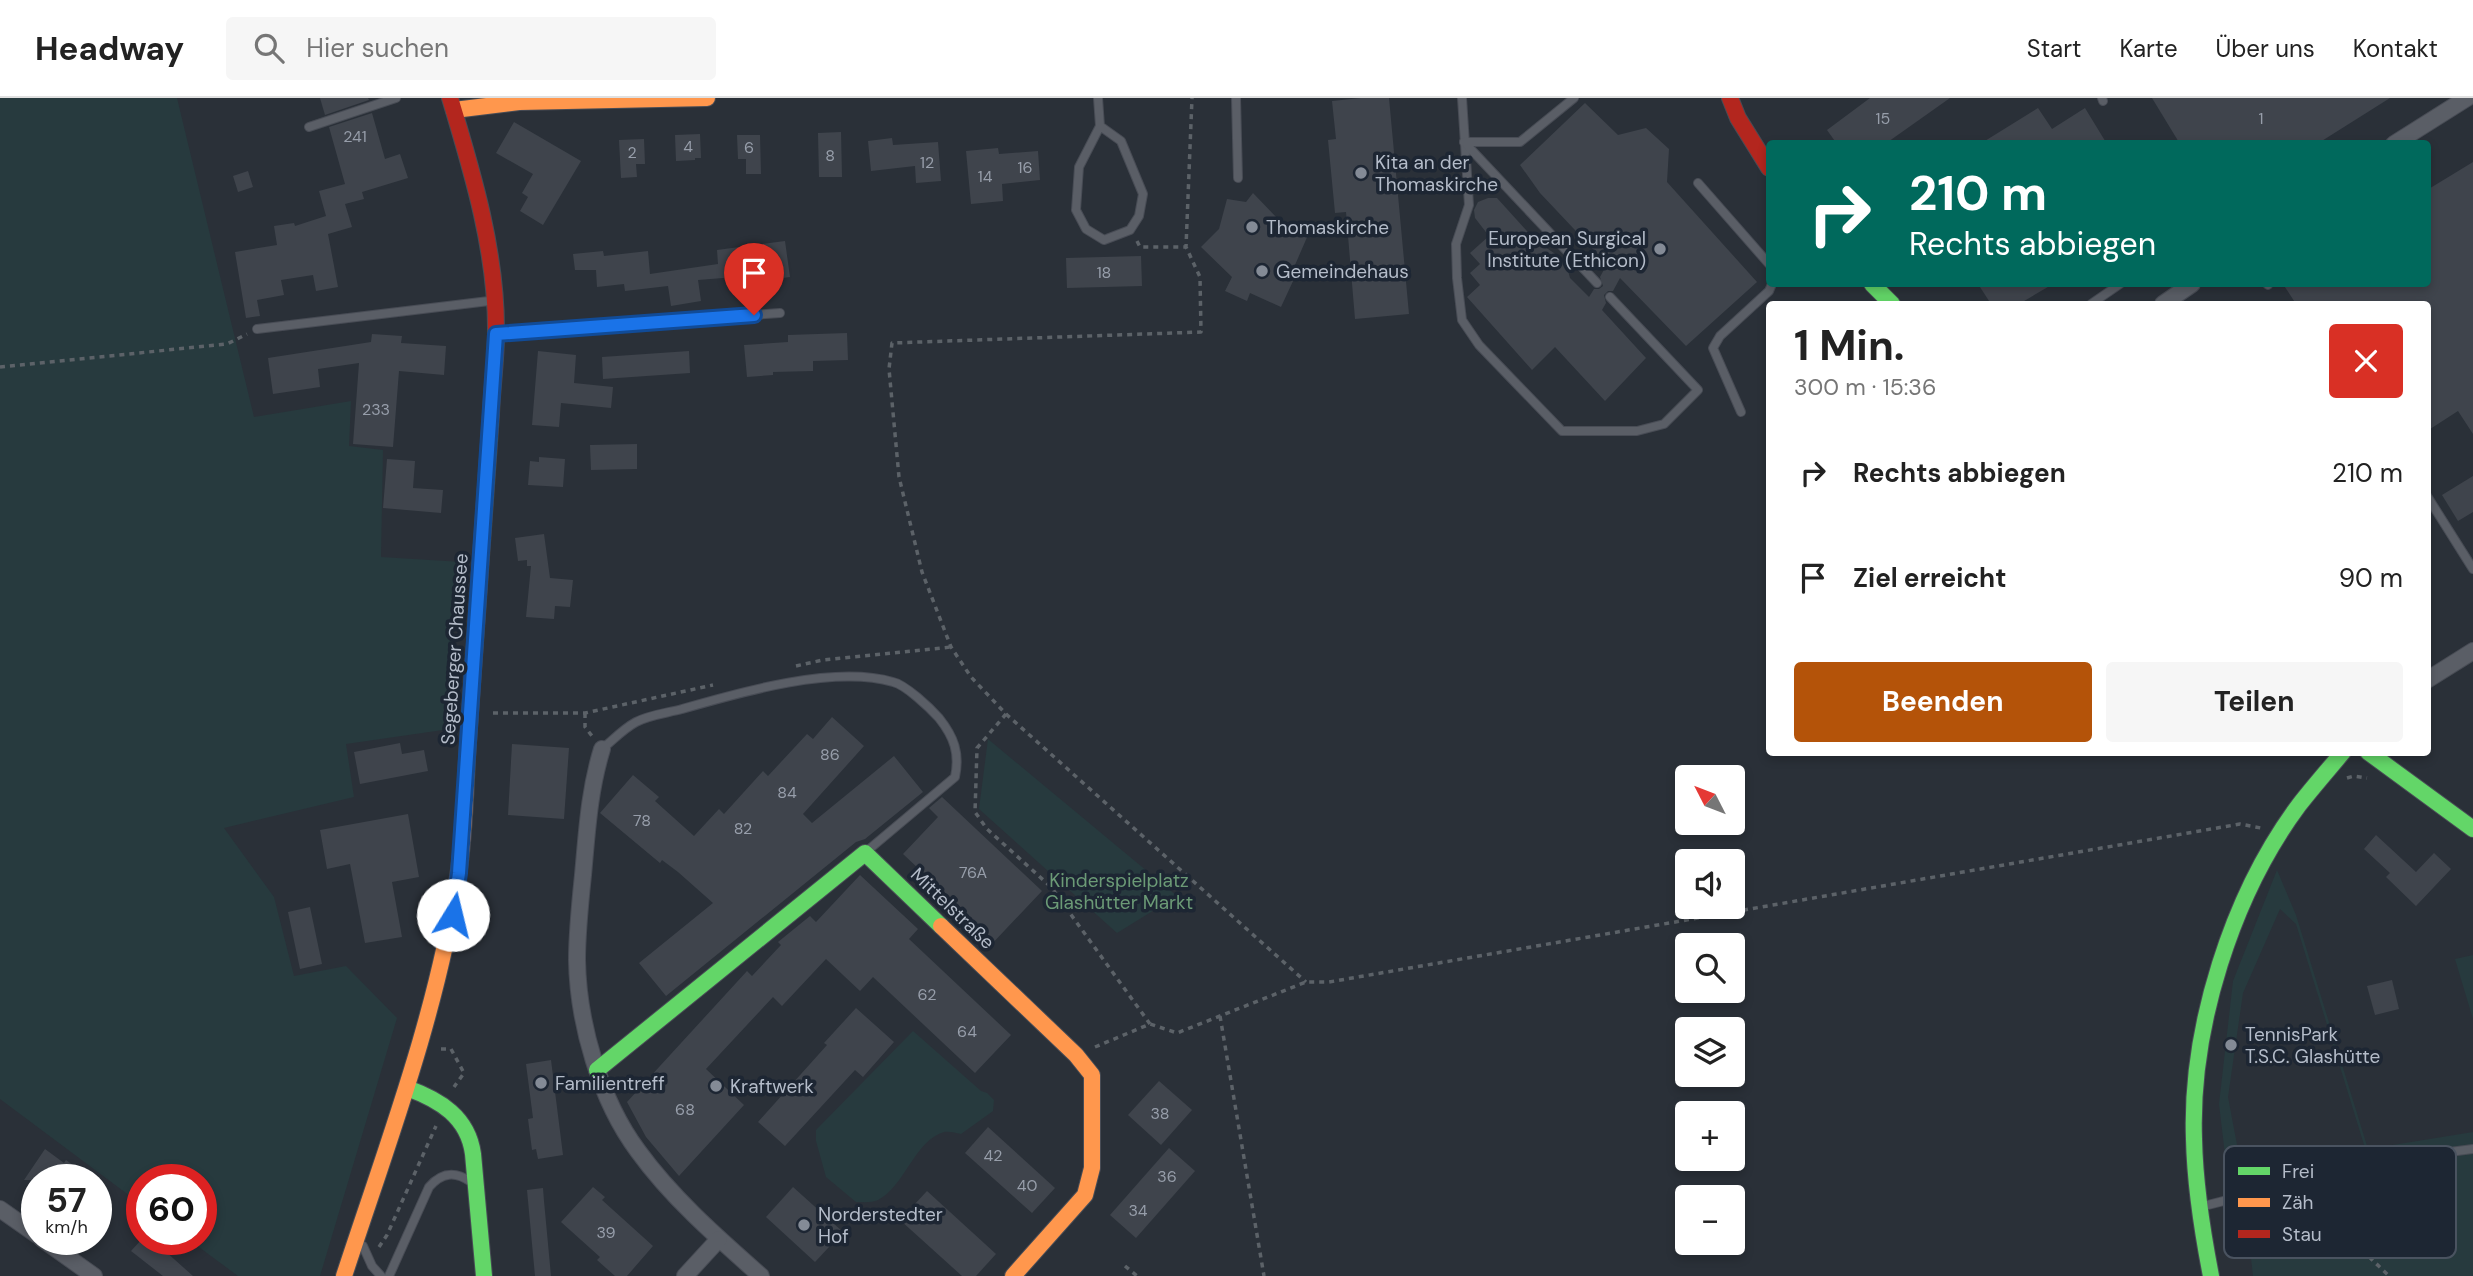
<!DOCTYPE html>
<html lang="de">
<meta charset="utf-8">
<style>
body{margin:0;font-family:"DM Sans",sans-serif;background:#f6f6f6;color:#222;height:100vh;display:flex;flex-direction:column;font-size:26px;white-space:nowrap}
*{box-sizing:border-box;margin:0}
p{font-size:23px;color:#767676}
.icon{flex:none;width:38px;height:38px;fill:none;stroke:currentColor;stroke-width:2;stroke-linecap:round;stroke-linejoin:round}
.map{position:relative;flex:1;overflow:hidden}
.drawer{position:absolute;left:1766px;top:203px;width:665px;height:455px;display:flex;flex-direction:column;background:#fff;border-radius:7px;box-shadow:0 4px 10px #0003}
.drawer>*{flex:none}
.banner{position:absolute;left:1766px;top:42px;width:665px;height:147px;border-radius:7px;box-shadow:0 4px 10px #0003;background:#00695c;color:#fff;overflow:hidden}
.needle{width:46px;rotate:312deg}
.buttons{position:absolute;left:1675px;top:667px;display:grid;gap:14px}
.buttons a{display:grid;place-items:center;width:70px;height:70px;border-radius:7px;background:#fff;box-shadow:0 4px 10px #0003;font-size:35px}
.speed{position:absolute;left:21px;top:1066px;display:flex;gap:14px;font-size:35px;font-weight:700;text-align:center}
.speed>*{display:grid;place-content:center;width:91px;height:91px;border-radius:50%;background:#fff;box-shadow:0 4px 10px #0003;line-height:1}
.speed small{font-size:18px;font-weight:400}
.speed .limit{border:10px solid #d22;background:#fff;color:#111}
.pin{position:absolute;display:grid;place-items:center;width:60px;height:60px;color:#fff;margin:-72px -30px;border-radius:50% 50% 50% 0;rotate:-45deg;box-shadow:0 0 7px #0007}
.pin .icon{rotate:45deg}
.me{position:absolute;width:77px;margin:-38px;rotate:9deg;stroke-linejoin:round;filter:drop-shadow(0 0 5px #0008)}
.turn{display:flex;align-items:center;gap:24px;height:147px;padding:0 28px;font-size:32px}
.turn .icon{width:91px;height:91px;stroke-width:2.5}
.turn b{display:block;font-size:49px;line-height:60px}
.round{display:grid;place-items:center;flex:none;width:74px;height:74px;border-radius:7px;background:#f6f6f6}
.overview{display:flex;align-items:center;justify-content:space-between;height:119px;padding:0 28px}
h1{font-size:42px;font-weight:700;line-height:52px}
.action{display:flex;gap:14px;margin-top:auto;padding:14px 28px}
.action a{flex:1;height:80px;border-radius:7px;background:#b45309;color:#fff;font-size:28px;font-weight:700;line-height:80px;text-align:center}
.action a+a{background:#f6f6f6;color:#222}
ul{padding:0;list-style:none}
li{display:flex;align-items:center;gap:21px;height:105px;padding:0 28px}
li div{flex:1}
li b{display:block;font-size:26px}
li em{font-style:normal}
header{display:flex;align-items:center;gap:42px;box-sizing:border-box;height:98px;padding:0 35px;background:#fff;border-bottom:2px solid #e0e0e0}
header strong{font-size:33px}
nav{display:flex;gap:38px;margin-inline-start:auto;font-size:24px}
.search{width:490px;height:63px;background:#f6f6f6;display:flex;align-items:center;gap:18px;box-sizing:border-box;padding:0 24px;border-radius:7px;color:#767676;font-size:26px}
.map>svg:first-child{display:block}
.green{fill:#273a3e;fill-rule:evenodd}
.building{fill:#3f444c}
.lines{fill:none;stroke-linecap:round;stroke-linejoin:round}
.lane-casing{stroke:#484c55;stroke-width:10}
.street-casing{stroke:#484c55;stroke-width:18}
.fast-casing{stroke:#484c55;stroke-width:18}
.slow-casing{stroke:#484c55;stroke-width:18}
.jam-casing{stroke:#484c55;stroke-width:18}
.path{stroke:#5c6268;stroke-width:3.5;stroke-dasharray:5 5;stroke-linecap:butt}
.lane{stroke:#5a5e66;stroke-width:8}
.street{stroke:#5a5e66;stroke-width:16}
.fast{stroke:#63d668;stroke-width:16}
.slow{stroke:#ff974d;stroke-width:16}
.jam{stroke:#b3261e;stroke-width:16}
.route-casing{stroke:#114b97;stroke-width:18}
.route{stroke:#1a73e8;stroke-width:12}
.poi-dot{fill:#848b96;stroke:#1d2633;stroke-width:2.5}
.labels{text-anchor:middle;stroke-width:7;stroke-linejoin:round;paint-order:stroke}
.number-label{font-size:16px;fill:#979eaa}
.poi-label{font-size:19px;fill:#b4bcc9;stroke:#1d2633;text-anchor:start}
.street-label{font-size:19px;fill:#b4bcc9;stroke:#1d2633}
.park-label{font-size:19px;fill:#6b9a76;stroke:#1d2633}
.key{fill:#1d2633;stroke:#4a5360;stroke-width:2}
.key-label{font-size:19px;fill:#b4bcc9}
</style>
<header>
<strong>Headway</strong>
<div class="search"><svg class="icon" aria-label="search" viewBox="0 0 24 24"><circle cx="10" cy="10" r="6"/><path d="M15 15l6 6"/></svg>Hier suchen</div>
<nav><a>Start</a><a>Karte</a><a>Über uns</a><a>Kontakt</a></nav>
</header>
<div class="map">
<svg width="2473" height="1178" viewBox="0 0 2473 1178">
<rect width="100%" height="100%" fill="#2a3038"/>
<g class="green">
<path d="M0 0H177L254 319 351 303 349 348 383 352 381 459 462 464 443 632 346 646 354 699 224 730 274 799 294 878 346 868 397 920 320 1178H238L188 1141H201V1082H142V1107L0 1001Z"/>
<path d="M988 641 1177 798 1117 835 979 711Z"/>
<path d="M2277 772 2296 817 2368 1051 2473 1034V1178H2253L2251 1160 2253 1127 2228 1082 2219 1006 2233 883ZM2280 811 2296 826 2365 1050 2244 1084 2228 999 2243 895Z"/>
<path d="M2473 857V921L2455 861Z"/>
<path d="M913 933 981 993 987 995 994 1002 993 1013 961 1036C956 1035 949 1033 944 1034 915 1042 905 1088 878 1102 872 1105 863 1104 856 1104L826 1079 816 1043V1032Z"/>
</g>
<g class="building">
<path d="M320 0H368L369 2 325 17Z"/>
<path d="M1361 0H1389L1409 216 1355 221 1346 114 1335 115 1328 42 1336 41 1332 3Z"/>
<path d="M1870 0H1950L1885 46H1837L1827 32Z"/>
<path d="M2152 0H2390L2317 46H2180Z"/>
<path d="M1585 5 1618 37 1646 30 1669 51 1667 84 1757 184 1686 248 1620 180 1613 193H1608L1604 197 1606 205 1602 212 1646 260 1605 303 1555 249 1532 272 1467 199 1480 187 1470 175 1480 166 1470 155 1489 138 1475 120 1474 112 1478 104 1488 100H1497L1536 143 1557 157 1567 169 1570 180 1589 199 1594 191H1599L1603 188 1600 179 1607 166 1540 95 1520 67Z"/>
<path d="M2038 10 2052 31 2085 10 2107 46H1980Z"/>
<path d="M372 15 385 61 400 56 408 80 362 94 364 101 345 106 352 129 328 136 338 189 316 193 313 177 281 182 284 197 257 202 260 218 246 220 235 154 277 147 274 128 294 125 295 128 326 118 319 93 345 86 329 29Z"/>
<path d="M514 24 581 63 543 127 520 113 528 99 522 95 533 76 496 55Z"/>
<path d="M841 34 842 79H819L818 35Z"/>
<path d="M700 36 701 60H695V62L676 63 675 37Z"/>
<path d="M737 37H760L761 76H746V61H738Z"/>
<path d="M892 40 893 47 938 44 941 83 916 85 915 68 871 73 868 43Z"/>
<path d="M644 41 645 66H636L637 79 621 80 619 42Z"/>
<path d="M998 50 999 56 1038 53 1040 82 1002 86 1003 103 971 106 966 53Z"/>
<path d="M2473 64V336L2458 313 2427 333V206H2296L2283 186H2427V92Z"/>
<path d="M248 73 253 89 238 94 233 78Z"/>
<path d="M1253 95 1278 121H1271L1308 137 1295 167 1300 168 1281 209 1250 195 1247 203 1225 193 1232 179 1201 149 1219 131 1227 101 1246 104Z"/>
<path d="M785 143 790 179 761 183 760 177 698 182 701 203 671 208 668 188 625 193 624 186 597 189 596 172H575L573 156 603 153 604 158 648 153 650 176 718 166 717 152Z"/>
<path d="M1141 158 1142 188 1067 190 1066 160Z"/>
<path d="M1978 186H2053L2019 206H1991Z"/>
<path d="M847 235 848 262 813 263V273L773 274V277L747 279 744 247 788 244V237Z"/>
<path d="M372 236 402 238 401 245 446 248 444 277 399 273 393 349 353 346 359 265 318 271 320 289 273 296 268 260 371 244Z"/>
<path d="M538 253 576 257 574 285 613 289 611 310 561 305 559 329 532 327Z"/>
<path d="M689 253 690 275 603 281 602 259Z"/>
<path d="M637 346V371L591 372 590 347Z"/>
<path d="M539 359 565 361 563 389 528 387 530 363 539 364Z"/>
<path d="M387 361 415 363 413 390 443 392 441 415 383 410Z"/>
<path d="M2473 378V414L2458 423 2442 397Z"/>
<path d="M544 436 550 480 573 482 570 509 555 508 554 521 526 519 531 468H527V462L518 463 515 440Z"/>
<path d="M832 619 864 648 803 716 812 725 894 658 923 694 865 741 856 744 666 898 639 865 713 805 678 774 662 762 660 765 600 715 633 677 659 699 655 703 694 738 719 711 724 716 763 673 768 678 807 636 813 641Z"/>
<path d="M400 645 402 656 424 652 428 673 360 686 354 654Z"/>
<path d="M512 646 569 650 564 721 508 717Z"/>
<path d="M942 699 1042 793 989 849 963 825 969 818 903 756 938 719 929 710Z"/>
<path d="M408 716 419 779 392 784 402 839 365 845 350 766 327 771 320 732Z"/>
<path d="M2376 737 2416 774 2434 755 2451 771 2416 808 2386 779 2390 775 2364 751Z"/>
<path d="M860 777 918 831 909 841 1011 937 975 975 873 879 860 893 826 861 782 908 773 899 706 971 744 1007 679 1078 646 1039 627 1004 747 873 752 878 781 847 778 844 810 818 816 824Z"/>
<path d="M310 809 322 866 300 871 288 814Z"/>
<path d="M2392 882 2399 911 2375 917 2367 888Z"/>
<path d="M856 910 894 944 863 979 855 972 785 1048 758 1024 827 947 824 945Z"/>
<path d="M551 962 563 1057 538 1061 536 1051 532 1052 528 1021 533 1020 526 966Z"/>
<path d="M1159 983 1192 1012 1161 1047 1128 1017Z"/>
<path d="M988 1029 1055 1090 1032 1115 965 1055Z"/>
<path d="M1169 1050 1195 1073 1136 1140 1110 1117Z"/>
<path d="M45 1051 64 1065 66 1062 93 1082H24Z"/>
<path d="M593 1089 605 1099 602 1102 653 1148 627 1178H615L597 1162 600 1159 561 1124Z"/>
<path d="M793 1089 843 1134 815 1164 766 1119Z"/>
<path d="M543 1090 544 1103 551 1178H535L527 1092Z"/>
<path d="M927 1093 996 1156 976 1178H962L900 1122Z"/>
<path d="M142 1141H158L168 1149 165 1153 193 1178H163L131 1153Z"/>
</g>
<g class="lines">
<defs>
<g id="lane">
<path d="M1098 0 1100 28 1079 69 1076 112 1086 131 1104 142 1130 132 1139 118 1143 96 1121 43 1100 28"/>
<path d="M1236 0 1238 80"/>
<path d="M1462 0 1469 107 1456 146 1457 180 1462 222 1479 247 1562 333H1637L1664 326 1698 292 1610 199"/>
<path d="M2102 0 2103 3"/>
<path d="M309 29 396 0"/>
<path d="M1464 44 1597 185"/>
<path d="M1464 44H1520L1574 0"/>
<path d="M1698 85 1769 166"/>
<path d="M2267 186 2268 187"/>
<path d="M2091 206 2120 186"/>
<path d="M257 231 489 203"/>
<path d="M499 236 780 215"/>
<path d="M1741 314 1713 250 1720 238 1769 193 1772 186"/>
<path d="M2427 398 2473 471"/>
<path d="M602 651C613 642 623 631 636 624 649 617 667 615 682 611 741 594 834 567 893 584 906 587 930 610 939 620 954 639 960 655 955 679L867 753"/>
<path d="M2200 1109 2380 1063 2473 1051"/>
<path d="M363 1148 372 1168 381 1178"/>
<path d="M389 1178 429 1089C442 1074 455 1073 471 1084"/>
</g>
<g id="street">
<path d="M2394 46 2467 0"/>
<path d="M2163 206 2192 186"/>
<path d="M2427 582 2473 553"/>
<path d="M602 651C589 693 587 734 583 777 580 806 577 834 577 862 578 925 600 1002 638 1053 672 1100 718 1140 761 1178"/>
<path d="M0 1111 37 1137"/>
<path d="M42 1141 94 1178"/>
<path d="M685 1178 719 1141"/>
</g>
<g id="fast">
<path d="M1872 186 1892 206"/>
<path d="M468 645 491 316"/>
<path d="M2368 654 2473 731"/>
<path d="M597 972 865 755 941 828"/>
<path d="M407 990C440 1002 468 1019 473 1056L484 1178"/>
<path d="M2211 1178C2202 1132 2195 1088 2194 1041 2190 930 2232 797 2299 707 2313 689 2328 672 2343 654"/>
</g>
<g id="slow">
<path d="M454 12 519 4 707 0"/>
<path d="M941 828 1076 957 1092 977V1070L1085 1097 1013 1178"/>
<path d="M344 1178C387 1047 437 916 458 778 465 735 465 689 468 645"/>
</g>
<g id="jam">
<path d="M450 0C473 76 497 156 496 236 496 262 492 289 491 316"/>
<path d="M1730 0 1738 20 1769 70"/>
</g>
</defs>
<use href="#lane" class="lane-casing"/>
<use href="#street" class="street-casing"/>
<use href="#fast" class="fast-casing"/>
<use href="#slow" class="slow-casing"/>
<use href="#jam" class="jam-casing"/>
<g class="path">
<path d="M1137 143 1140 149H1185"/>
<path d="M0 269 227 246 247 236"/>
<path d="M796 568 823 562 951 549"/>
<path d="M493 615H585L713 587"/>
<path d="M585 615V629L592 638"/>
<path d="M1006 616 1306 884"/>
<path d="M2347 680 2354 678 2367 680"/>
<path d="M1220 918 1264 1178"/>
<path d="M1150 926 1051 789 987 731 975 714 977 650 1006 616 971 579 951 549 922 474 899 379 889 271 892 245 1201 234 1200 179 1186 149 1192 0"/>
<path d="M1095 949 1150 926 1177 935 1306 884H1329L2240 726 2261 730"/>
<path d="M441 951H451L464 975 454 989"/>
<path d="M379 1149 387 1137 436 1028"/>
<path d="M2362 1152 2389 1178"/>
<path d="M1125 1168 1137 1178"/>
</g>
<use href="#lane" class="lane"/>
<use href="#street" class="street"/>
<use href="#fast" class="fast"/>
<use href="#slow" class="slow"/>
<use href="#jam" class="jam"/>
</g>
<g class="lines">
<defs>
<path id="route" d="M453 817 459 775 496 236 754 217"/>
</defs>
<use href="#route" class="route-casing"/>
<use href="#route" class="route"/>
</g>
<g class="poi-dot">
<circle cx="1361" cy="75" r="7"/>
<circle cx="1252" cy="129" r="7"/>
<circle cx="1660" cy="151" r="7"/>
<circle cx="1262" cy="173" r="7"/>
<circle cx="2231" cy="947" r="7"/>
<circle cx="541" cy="985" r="7"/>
<circle cx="716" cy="988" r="7"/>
<circle cx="804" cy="1127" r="7"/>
</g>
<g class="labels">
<g class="number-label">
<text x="1883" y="26">15</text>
<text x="2261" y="26">1</text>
<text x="355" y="44">241</text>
<text x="688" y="54">4</text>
<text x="749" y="55">6</text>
<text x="632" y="60">2</text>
<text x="830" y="63">8</text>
<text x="927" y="70">12</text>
<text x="1025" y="75">16</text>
<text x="985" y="84">14</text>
<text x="1104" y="180">18</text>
<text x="376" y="317">233</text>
<text x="830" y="662">86</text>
<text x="787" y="700">84</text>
<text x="642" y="728">78</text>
<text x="743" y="736">82</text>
<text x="973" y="780">76A</text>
<text x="927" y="902">62</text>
<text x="967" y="939">64</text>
<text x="685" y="1017">68</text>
<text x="1160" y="1021">38</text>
<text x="993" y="1063">42</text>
<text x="1167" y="1084">36</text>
<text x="1027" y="1093">40</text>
<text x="1138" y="1118">34</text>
<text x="606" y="1140">39</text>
</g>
<g class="poi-label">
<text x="1375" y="71">Kita an der<tspan x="1375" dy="22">Thomaskirche</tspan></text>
<text x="1266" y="136">Thomaskirche</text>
<text x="1646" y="147" text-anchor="end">European Surgical<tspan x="1646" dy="22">Institute (Ethicon)</tspan></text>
<text x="1276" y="180">Gemeindehaus</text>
<text x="2245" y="943">TennisPark<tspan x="2245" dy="22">T.S.C. Glashütte</tspan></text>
<text x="555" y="992">Familientreff</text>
<text x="730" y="995">Kraftwerk</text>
<text x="818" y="1123">Norderstedter<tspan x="818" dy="22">Hof</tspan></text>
</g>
<g class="street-label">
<text transform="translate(454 551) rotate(-86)" y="7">Segeberger Chaussee</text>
<text transform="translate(953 810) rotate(44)" y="7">Mittelstraße</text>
</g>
<g class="park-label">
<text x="1119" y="789">Kinderspielplatz<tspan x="1119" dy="22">Glashütter Markt</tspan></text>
</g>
</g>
<rect x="2224" y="1048" width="232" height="112" rx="10" class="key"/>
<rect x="2238" y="1069" width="32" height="8" fill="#63d668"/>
<rect x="2238" y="1100" width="32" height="9" fill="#ff974d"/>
<rect x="2238" y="1132" width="32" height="8" fill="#b3261e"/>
<g class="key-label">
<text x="2282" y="1080">Frei</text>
<text x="2282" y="1111">Zäh</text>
<text x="2282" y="1143">Stau</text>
</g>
</svg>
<div class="buttons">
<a><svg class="needle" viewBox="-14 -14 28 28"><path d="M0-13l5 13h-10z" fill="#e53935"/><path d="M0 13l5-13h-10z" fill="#767676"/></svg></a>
<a><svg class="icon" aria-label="sound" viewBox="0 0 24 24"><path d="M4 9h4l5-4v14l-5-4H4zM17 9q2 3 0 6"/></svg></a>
<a><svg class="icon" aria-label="search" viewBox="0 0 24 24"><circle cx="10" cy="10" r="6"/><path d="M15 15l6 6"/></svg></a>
<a><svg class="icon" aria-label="layers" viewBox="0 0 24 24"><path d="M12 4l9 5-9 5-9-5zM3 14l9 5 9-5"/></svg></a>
<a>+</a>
<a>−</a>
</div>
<div class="speed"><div>57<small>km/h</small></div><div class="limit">60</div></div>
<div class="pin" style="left:754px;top:217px;background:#d93025"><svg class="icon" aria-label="arrive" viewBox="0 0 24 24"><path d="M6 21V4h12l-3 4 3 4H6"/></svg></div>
<svg class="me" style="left:453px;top:817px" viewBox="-20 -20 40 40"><circle r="19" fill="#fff"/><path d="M0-13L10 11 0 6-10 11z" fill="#1a73e8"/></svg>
<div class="banner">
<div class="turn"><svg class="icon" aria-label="right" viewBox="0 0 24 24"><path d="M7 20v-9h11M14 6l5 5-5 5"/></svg><div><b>210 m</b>Rechts abbiegen</div></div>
</div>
<section class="drawer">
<div class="overview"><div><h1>1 Min.</h1><p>300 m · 15:36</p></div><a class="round" style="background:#d93025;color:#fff"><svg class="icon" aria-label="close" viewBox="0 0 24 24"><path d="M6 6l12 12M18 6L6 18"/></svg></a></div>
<ul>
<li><svg class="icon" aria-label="right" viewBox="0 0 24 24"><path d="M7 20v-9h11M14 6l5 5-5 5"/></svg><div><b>Rechts abbiegen</b></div><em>210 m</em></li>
<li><svg class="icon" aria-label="arrive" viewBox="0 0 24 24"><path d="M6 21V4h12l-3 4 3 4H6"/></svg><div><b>Ziel erreicht</b></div><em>90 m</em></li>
</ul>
<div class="action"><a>Beenden</a><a>Teilen</a></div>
</section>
</div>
